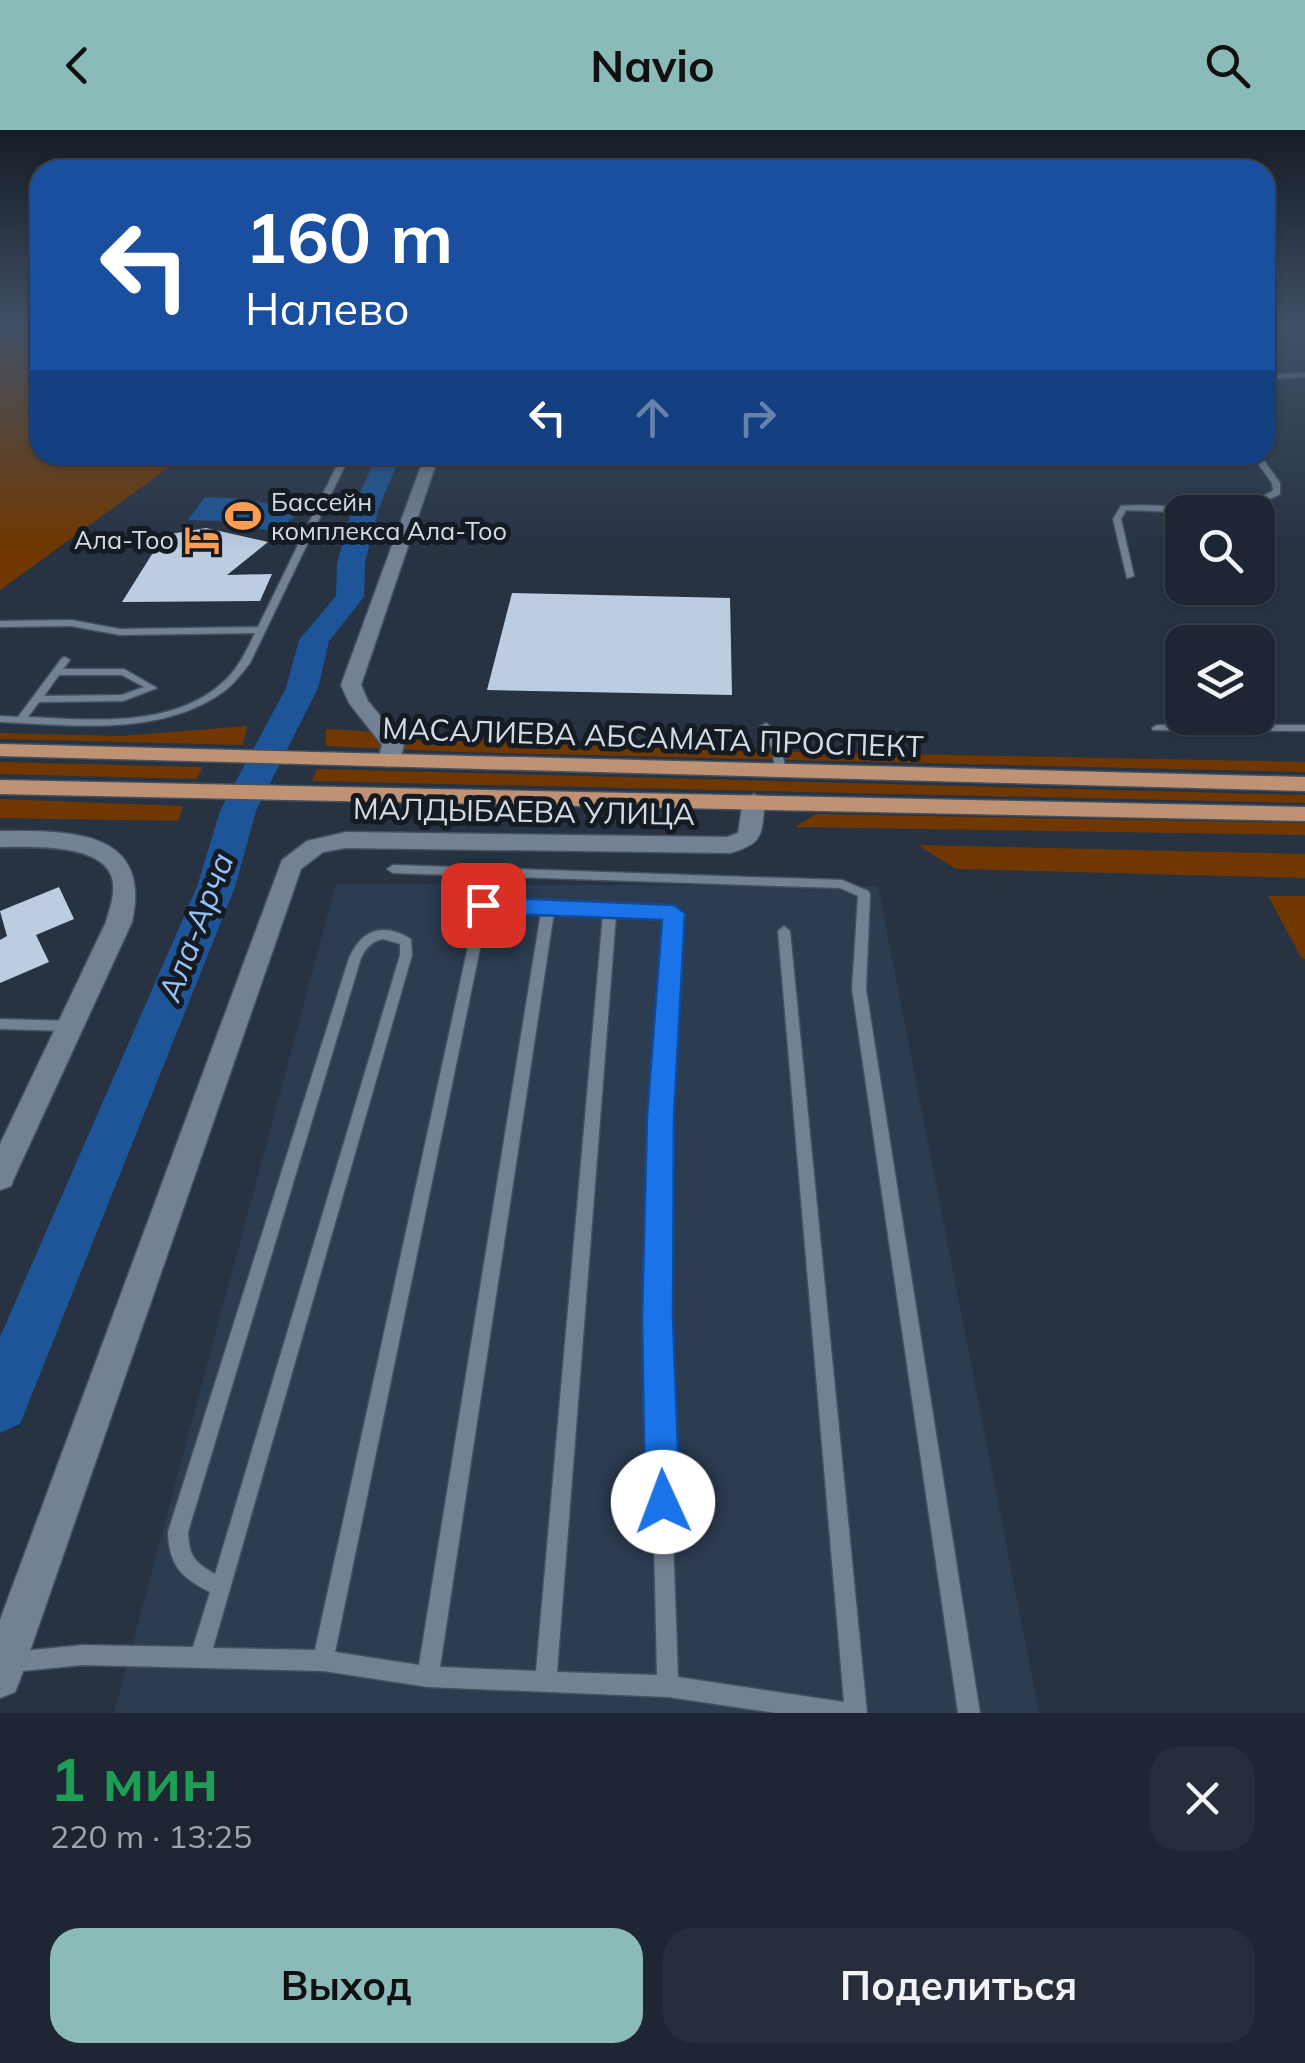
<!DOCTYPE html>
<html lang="ru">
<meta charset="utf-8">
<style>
body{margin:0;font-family:Mulish,sans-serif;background:#252e3a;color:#f1f3f6;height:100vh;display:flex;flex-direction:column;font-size:38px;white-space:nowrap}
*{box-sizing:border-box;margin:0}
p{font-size:32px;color:#a0a5ac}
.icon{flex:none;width:55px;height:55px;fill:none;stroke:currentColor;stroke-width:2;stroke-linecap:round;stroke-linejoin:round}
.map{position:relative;height:1583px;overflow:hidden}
.side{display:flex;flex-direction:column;background:#1d2632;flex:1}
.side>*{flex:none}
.guide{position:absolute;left:30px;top:30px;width:1245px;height:305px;border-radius:30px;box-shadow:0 2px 8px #0004,0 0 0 2px #3b434d;background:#1a4fa0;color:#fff;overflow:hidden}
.fabs{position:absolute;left:1165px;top:365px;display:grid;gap:20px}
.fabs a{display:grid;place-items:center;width:110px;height:110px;border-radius:20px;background:#1d2632;box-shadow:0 2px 8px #0004,0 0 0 2px #3b434d;font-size:50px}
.pin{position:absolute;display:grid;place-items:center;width:85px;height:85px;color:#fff;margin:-42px;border-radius:20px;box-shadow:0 5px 15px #0006}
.me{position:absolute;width:110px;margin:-55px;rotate:358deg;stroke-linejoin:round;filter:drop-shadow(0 0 8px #0008)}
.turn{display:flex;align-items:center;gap:35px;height:210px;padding:0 50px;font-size:45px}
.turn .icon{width:130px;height:130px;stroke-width:2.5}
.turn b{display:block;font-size:70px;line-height:85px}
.lanes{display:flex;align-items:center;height:95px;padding:0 50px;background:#0003;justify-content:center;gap:50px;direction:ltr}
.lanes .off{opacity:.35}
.round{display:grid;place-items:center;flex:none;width:105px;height:105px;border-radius:30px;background:#252e3a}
.head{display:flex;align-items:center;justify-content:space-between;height:170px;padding:0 50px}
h1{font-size:60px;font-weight:700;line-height:75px;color:#1e9e55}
.primary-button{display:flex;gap:20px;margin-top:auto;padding:20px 50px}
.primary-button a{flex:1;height:115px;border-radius:30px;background:#8bbbb9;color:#111;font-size:40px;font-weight:700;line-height:115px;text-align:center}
.primary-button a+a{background:#252e3a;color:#f1f3f6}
header{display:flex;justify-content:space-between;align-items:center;height:130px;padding:0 50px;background:#8bbbb9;color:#111;font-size:45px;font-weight:700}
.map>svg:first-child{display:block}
.built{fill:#2c3c51}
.green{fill:#703800}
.water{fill:#1d5598}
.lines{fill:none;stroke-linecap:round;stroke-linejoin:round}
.river{fill:#1d5598;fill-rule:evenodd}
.building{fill:#bdcde1}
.service-casing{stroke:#46515e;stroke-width:3}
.minor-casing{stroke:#46515e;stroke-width:3}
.tertiary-casing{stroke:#46515e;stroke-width:3}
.primary-casing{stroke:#46515e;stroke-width:3}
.service{fill:#728193;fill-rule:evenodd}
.minor{fill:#728193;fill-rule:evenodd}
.tertiary{fill:#728193;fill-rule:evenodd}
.primary{fill:#bf9273;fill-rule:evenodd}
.route{fill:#1a73e8;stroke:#114b97;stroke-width:2.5}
.labels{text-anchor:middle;stroke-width:10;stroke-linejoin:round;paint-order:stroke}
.far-poi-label{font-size:25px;fill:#d3dbe5;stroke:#151b22;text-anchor:start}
.street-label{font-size:30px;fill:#d3dbe5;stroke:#151b22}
.water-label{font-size:32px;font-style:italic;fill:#96c1f9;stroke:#151b22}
</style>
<header><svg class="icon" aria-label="back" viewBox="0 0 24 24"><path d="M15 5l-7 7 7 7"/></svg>Navio<svg class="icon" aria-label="search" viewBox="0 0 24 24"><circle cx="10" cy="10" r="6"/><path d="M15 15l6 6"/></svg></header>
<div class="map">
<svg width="1305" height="1583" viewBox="0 0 1305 1583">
<rect width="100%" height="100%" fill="#273343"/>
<path class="built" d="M336 754 878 756 1039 1583H114Z"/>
<g class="green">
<path d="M0 199H40V325H186L0 460Z"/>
<path d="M247 596 243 615 0 609V603L122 606Z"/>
<path d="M326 599 693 620 1305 632V642L459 622 326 616Z"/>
<path d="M0 632 203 637 197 649 0 644Z"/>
<path d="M317 639 1305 665V673L312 651Z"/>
<path d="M0 669 183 676 178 691 0 688Z"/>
<path d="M816 684 1305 693V705L795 697Z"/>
<path d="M918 715 1305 724V748L956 739Z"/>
<path d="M1268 766H1305V829H1302Z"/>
</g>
<path class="water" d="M205 367 248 369 302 382 273 401 219 391 188 390Z"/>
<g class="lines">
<path class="river" d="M377 325H401L378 380 365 433 364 467 329 511 318 558 256 681 235 757 20 1294 0 1303V1207L197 757 220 681 286 558 299 510 336 466 337 433 352 380Z"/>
</g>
<g class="building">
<path d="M206 398 268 412 227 445 272 444 260 471 122 472 164 405Z"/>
<path d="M512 463 730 468 732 565 487 560Z"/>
<path d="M59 757 74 789 36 805 49 832 0 853V810L7 806 0 781Z"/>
</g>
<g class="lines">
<defs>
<g id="service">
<path d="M1305 243V247L1265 249V245Z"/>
<path d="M342 325H350L250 533C242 543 233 555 223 562 160 607 73 595 0 592V586L18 587 62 528 65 527 70 530 63 539H124L157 558 123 571 39 572 28 587C90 590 169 598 220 555 237 541 246 522 255 503L120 505 71 496 0 497V491L71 490 120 499 258 497ZM59 545H122L144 557 122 565 44 566Z"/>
<path d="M1252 325H1260L1280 353V364C1230 391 1180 381 1126 380L1121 389 1134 446 1127 448 1113 389 1121 376C1175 372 1222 389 1273 361L1272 353Z"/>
<path d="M766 593C781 604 784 625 785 643L784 645 780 646 775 643 773 621 761 596Z"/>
<path d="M1157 595H1305V601L1153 600 1152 598Z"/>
<path d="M393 735 842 750 868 761 870 764 866 859 980 1583H958L852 859 858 766 840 758 393 743 387 739Z"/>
<path d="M483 771 674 779 680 783 667 987 665 1187 678 1547 844 1572 778 801 784 796 790 801 867 1583H776L668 1567 428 1557 323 1541 83 1535 12 1542 5 1539 2 1532 5 1525 12 1522 83 1515 193 1517 210 1462C181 1448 169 1435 168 1402L349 828C362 799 383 792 411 809L412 825 213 1518 315 1520 477 775ZM488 780 541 782 419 1535 335 1522ZM554 782 603 784 536 1541 440 1537ZM616 785 667 787 653 987 649 1187 657 1545 557 1542ZM383 809 400 814V825L215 1444C194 1432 189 1426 188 1402L361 828C366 818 372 811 383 809Z"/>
<path d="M0 889 70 891 75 892 77 896 75 900 70 901 0 899Z"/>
</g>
<path id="minor" d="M425 325H439L361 555 368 571 404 615 400 630 389 637 378 630 382 615 349 573 341 555Z"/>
<g id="tertiary">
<path d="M754 664 765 671C761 704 765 713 730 723L346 718 323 722 301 739 21 1547 15 1562 0 1568V1490L282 730 307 711 346 702 727 707 738 703 743 671Z"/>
<path d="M0 701C68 701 153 698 132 792L15 1046 11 1056 0 1060V1014L106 792C110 777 117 760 111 745 98 713 28 717 0 717Z"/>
</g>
<g id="primary">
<path d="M0 614 1305 647V661L0 626Z"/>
<path d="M0 650 1305 677V691L0 664Z"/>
</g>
</defs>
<use href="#service" class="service-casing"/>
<use href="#minor" class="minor-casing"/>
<use href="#tertiary" class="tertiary-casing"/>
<use href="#primary" class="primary-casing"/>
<use href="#service" class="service"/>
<use href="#minor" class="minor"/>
<use href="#tertiary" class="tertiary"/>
<use href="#primary" class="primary"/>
</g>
<linearGradient id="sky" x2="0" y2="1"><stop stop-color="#151c25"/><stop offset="0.47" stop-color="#415066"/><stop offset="1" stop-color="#415066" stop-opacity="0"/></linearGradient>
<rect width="1305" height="421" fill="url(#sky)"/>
<path class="route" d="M483 767 674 775 685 783 674 987 673 1188 680 1372 675 1384 663 1389 651 1384 645 1372 642 1188 647 987 662 790 483 783 472 775Z"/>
<defs>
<symbol id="stadium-bare" viewBox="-9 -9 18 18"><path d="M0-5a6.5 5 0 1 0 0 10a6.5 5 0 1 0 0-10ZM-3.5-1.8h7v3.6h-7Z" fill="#fc9d54" stroke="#151b22" stroke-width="2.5" paint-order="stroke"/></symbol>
<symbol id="hotel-bare" viewBox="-9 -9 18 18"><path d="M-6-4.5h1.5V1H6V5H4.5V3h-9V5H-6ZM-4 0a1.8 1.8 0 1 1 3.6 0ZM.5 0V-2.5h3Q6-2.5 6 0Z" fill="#fc9d54" stroke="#151b22" stroke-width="2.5" paint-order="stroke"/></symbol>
</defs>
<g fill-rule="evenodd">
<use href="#stadium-bare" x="218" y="361" width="50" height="50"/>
<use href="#hotel-bare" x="177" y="385" width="50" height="50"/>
</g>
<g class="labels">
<g class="far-poi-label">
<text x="271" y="381">Бассейн<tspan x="271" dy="29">комплекса Ала-Тоо</tspan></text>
<text x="174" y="419" text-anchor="end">Ала-Тоо</text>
</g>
<g class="street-label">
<text transform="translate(653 608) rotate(2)" y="10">МАСАЛИЕВА АБСАМАТА ПРОСПЕКТ</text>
<text transform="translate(524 682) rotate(1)" y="10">МАЛДЫБАЕВА УЛИЦА</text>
</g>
<g class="water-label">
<text transform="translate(196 797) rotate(-69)" y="11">Ала-Арча</text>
</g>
</g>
</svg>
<div class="fabs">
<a><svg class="icon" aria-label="search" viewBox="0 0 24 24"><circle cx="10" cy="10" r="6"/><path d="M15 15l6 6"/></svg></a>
<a><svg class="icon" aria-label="layers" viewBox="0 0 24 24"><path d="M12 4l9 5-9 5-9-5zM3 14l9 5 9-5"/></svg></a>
</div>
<div class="pin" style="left:483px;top:775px;background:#d93025"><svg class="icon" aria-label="arrive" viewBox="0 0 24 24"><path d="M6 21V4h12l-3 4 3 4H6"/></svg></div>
<svg class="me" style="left:663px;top:1372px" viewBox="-20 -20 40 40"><circle r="19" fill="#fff"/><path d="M0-13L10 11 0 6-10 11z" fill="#1a73e8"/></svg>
<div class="guide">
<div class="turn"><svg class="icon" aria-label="left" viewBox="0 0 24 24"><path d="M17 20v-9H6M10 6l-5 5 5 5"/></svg><div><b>160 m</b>Налево</div></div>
<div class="lanes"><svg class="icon" aria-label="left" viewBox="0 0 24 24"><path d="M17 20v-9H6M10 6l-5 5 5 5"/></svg><svg class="icon off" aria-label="ahead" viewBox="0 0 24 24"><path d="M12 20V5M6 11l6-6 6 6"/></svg><svg class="icon off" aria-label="right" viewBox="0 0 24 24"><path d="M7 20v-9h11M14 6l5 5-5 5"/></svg></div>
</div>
</div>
<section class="side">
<div class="head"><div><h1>1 мин</h1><p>220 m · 13:25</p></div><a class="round"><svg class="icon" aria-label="close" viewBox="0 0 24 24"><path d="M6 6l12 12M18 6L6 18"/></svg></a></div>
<div class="primary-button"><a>Выход</a><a>Поделиться</a></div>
</section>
